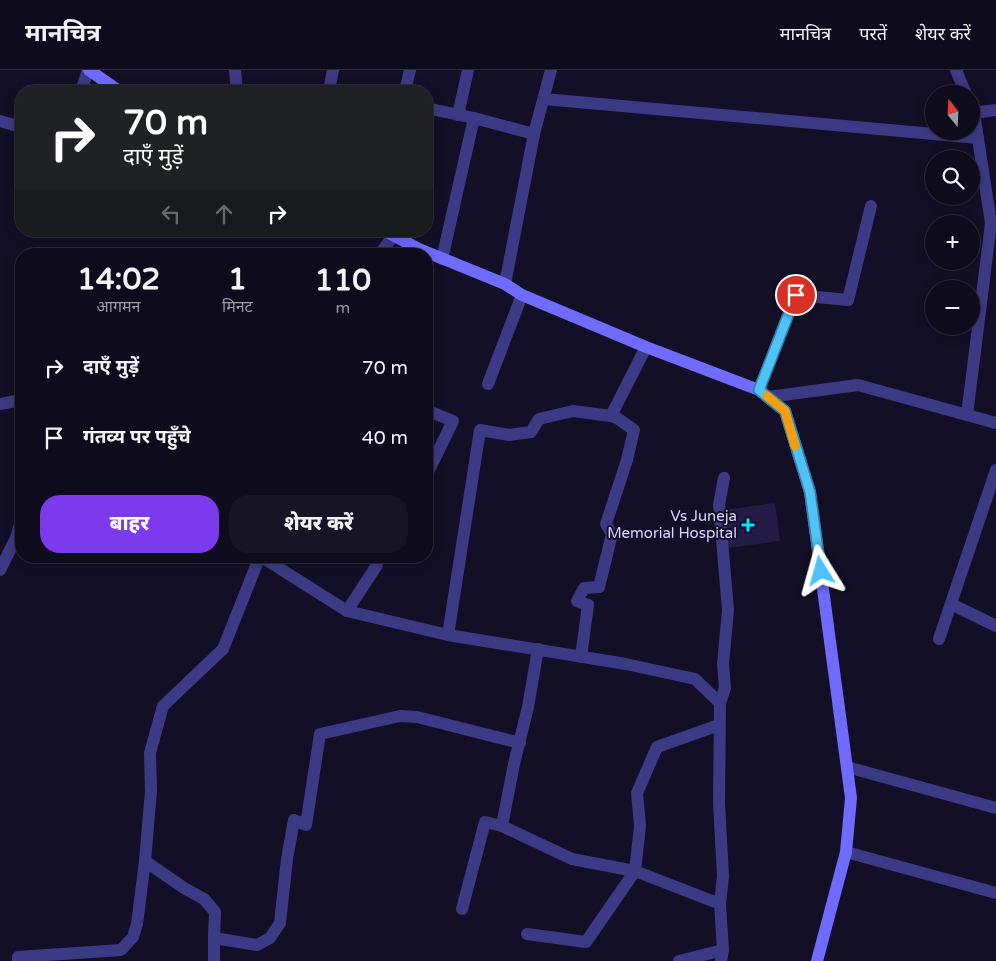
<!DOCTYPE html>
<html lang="hi">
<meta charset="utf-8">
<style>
body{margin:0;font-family:"Varela Round","Noto Sans Devanagari",sans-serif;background:#171425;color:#f1f3f6;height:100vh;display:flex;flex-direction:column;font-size:19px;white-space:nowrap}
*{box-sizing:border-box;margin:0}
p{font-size:16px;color:#9b9ba3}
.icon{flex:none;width:28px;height:28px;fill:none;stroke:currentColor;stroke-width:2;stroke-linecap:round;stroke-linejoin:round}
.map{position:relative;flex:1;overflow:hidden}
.panel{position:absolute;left:15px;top:178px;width:418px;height:315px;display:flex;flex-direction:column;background:#0e0b1c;border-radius:20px;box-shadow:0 2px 12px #0003,0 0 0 1px #2e2b3b}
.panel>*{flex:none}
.banner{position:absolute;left:15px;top:15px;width:418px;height:152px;border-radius:20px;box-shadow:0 2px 12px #0003,0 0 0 1px #2e2b3b;background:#202124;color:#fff;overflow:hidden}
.needle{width:32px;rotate:342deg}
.controls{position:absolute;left:925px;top:15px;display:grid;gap:10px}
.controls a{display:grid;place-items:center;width:55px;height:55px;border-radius:50%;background:#0e0b1c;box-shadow:0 2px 12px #0003,0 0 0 1px #2e2b3b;font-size:25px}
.pin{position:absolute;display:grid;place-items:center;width:42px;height:42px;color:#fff;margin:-21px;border:2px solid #fff;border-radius:50%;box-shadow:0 1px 5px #0007}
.me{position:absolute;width:55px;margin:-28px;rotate:352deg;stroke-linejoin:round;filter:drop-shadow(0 0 4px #0008)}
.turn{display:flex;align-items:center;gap:18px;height:105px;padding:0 25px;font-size:22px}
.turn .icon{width:65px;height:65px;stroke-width:2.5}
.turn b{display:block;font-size:35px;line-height:42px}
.lanes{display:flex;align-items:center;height:48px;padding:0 25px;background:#0003;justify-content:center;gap:25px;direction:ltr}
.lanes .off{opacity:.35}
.eta{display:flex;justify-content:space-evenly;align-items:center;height:85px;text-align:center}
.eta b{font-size:30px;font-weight:800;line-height:35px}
.primary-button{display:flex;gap:10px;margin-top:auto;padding:10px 25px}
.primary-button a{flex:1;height:58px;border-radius:20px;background:#7c3aed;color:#fff;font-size:20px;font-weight:800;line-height:58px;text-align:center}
.primary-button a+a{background:#171425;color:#f1f3f6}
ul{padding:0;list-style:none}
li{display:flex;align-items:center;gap:15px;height:70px;padding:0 25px}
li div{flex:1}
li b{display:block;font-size:19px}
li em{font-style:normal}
header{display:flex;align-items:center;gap:30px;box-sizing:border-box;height:70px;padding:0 25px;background:#0e0b1c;border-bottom:1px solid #2e2b3b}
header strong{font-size:24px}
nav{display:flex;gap:28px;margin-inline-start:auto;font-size:18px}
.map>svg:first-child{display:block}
.building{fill:#241b47}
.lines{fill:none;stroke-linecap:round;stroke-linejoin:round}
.street{stroke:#3d3a85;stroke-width:12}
.secondary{stroke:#6f6bff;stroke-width:12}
.route-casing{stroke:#337fa1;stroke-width:12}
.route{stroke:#4fc3f7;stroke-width:9}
.slow{stroke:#f59e0b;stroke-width:9}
.poi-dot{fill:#00e5ff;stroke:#130f26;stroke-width:2}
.labels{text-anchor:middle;stroke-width:4;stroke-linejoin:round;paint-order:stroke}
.poi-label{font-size:15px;fill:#d9d4ff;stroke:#130f26;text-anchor:end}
</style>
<header>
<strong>मानचित्र</strong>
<nav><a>मानचित्र</a><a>परतें</a><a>शेयर करें</a></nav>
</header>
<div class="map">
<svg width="996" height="891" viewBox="0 0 996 891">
<rect width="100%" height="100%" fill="#130f26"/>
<path class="building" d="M775 433 780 471 729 478 724 440Z"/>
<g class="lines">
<g class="street">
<path d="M235 0 237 21"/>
<path d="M956 0 966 24"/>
<path d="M81 21 88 0"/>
<path d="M329 21 333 0"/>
<path d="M405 21 410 0"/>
<path d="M544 29 978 68"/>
<path d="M426 38 474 48 534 64"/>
<path d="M974 43 996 40"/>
<path d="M458 45 468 0"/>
<path d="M0 51 21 57"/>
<path d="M380 184 393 166V161"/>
<path d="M442 189 474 48"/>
<path d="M505 214 534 64 551 0"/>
<path d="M488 314 522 225"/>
<path d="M759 320 796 225 848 230 871 136"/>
<path d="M768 327 858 315 996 353"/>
<path d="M0 334 21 330"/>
<path d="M426 340 453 351 426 406"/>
<path d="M967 345 991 153 974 43 971 37"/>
<path d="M260 486 347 541 448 565 626 594 695 609 720 633 719 733 723 806 720 834 723 880 721 891"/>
<path d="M0 500 16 468 21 450"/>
<path d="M951 534 996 556"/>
<path d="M347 541 377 495 375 486"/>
<path d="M448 565 480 360 509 365 531 362 539 349 573 341 611 346"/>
<path d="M939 569 996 400"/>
<path d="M581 587 588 535 577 531 584 518 599 517 612 464 606 454 627 390 634 360 617 348 611 346 646 277"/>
<path d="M720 633 725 618 723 594 728 540 719 435 724 408"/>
<path d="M847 697 996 738"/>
<path d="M502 756 514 694 528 637 538 579"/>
<path d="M846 782 996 823"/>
<path d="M462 839 485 752 502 756 572 789 635 801 720 834"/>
<path d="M527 864 586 872 635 801 640 756 637 723 657 677 719 655"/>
<path d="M214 868 257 875 270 868 280 853 287 789 294 750 306 755 320 664 400 646 417 647 520 673"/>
<path d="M18 891V887L121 880 133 867 137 854 145 791"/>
<path d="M214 891V868L215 842 204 829 184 818 145 791 151 721 150 683 163 636 223 579 260 486"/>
<path d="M679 891 723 880"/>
</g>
<g class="secondary">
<path d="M89 0 119 21"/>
<path d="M385 161 419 179 505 214 522 225 646 277 759 320 785 341 810 422 851 728 846 782 817 891"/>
</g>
</g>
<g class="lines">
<defs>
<path id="route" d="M796 225 759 320 785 341 810 422 821 501"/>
</defs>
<use href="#route" class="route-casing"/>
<use href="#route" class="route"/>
<path class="slow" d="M767 326 785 341 795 376"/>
</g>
<path class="poi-dot" d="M745.5 447.5h5v5h5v5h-5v5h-5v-5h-5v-5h5z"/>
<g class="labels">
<g class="poi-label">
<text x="737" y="451">Vs Juneja<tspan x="737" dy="17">Memorial Hospital</tspan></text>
</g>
</g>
</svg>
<div class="controls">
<a><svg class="needle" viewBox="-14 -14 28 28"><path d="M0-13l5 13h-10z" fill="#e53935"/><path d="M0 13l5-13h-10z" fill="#9b9ba3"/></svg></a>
<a><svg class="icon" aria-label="search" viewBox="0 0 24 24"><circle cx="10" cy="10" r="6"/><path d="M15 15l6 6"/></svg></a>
<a>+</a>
<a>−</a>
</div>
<div class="pin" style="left:796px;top:225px;background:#d93025"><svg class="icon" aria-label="arrive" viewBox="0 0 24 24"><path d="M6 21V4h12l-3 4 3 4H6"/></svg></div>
<svg class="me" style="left:821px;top:501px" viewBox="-20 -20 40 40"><path d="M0-17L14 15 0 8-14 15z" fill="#4fc3f7" stroke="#fff" stroke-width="4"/></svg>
<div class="banner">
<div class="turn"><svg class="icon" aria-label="right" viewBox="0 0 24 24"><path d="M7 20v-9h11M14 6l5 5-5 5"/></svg><div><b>70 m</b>दाएँ मुड़ें</div></div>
<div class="lanes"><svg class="icon off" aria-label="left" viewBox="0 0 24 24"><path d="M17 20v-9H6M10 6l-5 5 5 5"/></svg><svg class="icon off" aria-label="ahead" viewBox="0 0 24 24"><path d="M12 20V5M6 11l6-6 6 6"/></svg><svg class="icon" aria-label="right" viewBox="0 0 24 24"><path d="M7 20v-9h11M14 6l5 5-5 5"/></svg></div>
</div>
<section class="panel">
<div class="eta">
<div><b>14:02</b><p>आगमन</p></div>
<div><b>1</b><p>मिनट</p></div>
<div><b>110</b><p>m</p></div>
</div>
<ul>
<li><svg class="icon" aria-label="right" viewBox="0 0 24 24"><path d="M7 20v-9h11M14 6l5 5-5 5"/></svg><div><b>दाएँ मुड़ें</b></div><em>70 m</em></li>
<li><svg class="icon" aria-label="arrive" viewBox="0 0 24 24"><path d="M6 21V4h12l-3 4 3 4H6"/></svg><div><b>गंतव्य पर पहुँचे</b></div><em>40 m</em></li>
</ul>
<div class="primary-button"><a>बाहर</a><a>शेयर करें</a></div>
</section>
</div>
